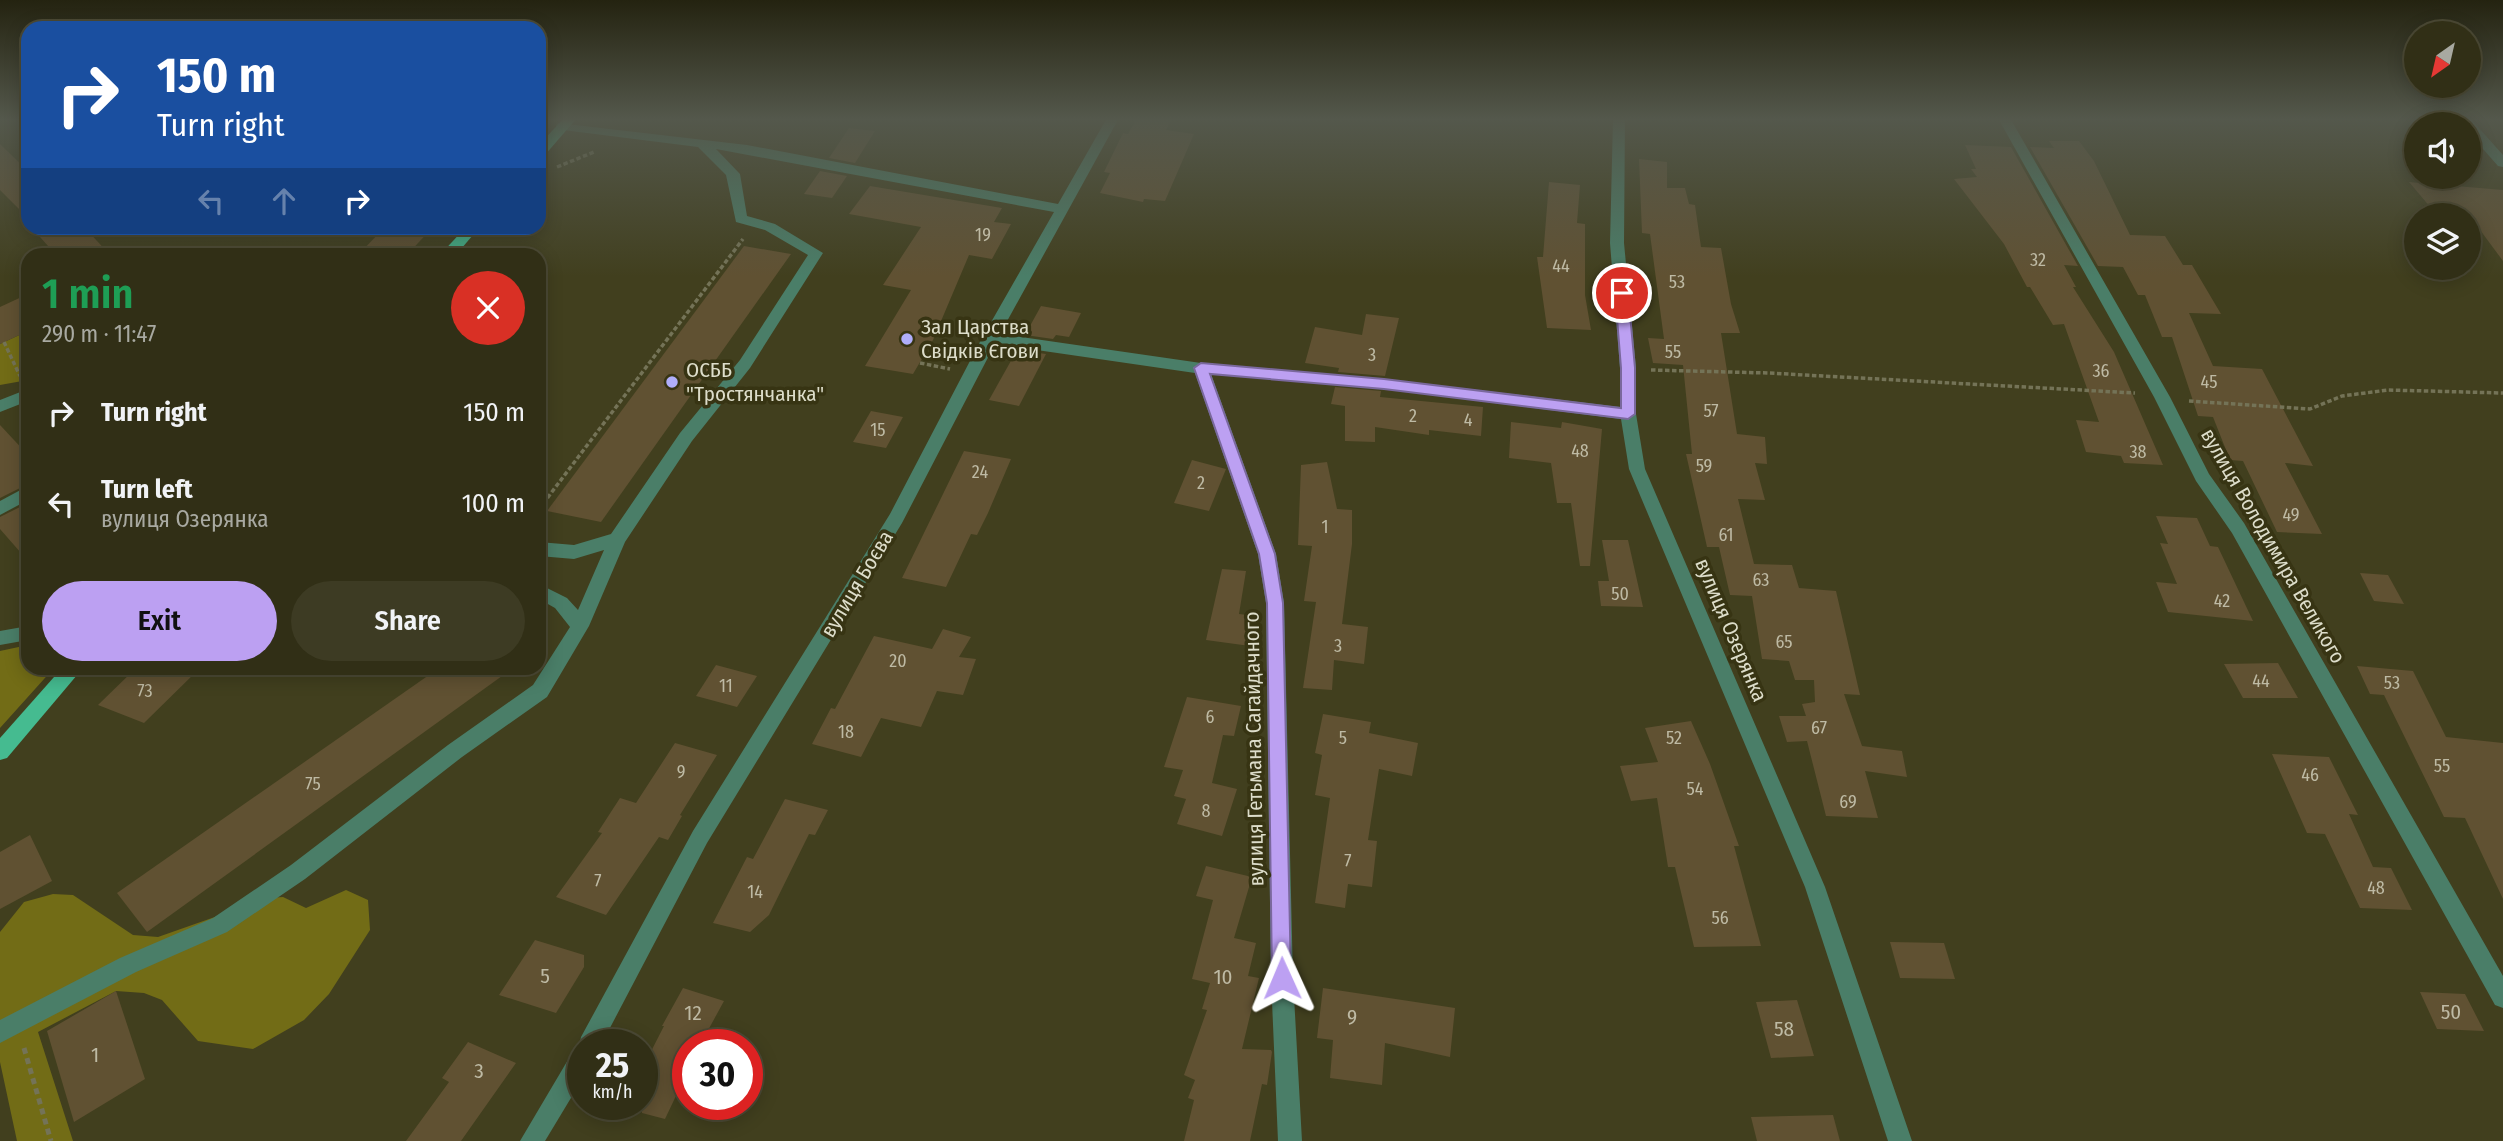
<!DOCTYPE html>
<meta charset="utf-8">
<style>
body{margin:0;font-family:"Fira Sans Condensed",sans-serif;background:#3d3b23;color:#f1f3f6;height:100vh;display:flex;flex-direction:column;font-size:26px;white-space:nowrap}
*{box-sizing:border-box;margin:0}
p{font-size:23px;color:#a8a9a1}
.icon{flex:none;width:38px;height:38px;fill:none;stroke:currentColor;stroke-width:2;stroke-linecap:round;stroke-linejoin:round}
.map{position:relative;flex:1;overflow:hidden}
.sheet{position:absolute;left:21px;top:248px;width:525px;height:427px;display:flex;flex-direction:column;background:#312f16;border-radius:21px;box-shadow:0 4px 18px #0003,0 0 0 2px #4c4a35}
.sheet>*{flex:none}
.guide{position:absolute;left:21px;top:21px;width:525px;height:214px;border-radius:21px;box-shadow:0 4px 18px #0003,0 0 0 2px #4c4a35;background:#1a4fa0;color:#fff;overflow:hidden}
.needle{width:46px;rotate:214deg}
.buttons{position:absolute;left:2404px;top:21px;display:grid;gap:14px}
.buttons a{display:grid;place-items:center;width:77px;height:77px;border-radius:50%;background:#312f16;box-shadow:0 4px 18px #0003,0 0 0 2px #4c4a35;font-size:35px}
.speed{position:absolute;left:567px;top:1029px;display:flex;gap:14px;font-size:35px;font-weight:700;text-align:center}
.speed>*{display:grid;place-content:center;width:91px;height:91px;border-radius:50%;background:#312f16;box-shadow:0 4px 18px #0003,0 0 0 2px #4c4a35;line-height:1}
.speed small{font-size:18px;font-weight:400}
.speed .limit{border:10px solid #d22;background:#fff;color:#111}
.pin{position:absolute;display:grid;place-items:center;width:60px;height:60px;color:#fff;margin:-30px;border:4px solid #fff;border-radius:50%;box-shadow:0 2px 7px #0007}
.me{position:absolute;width:77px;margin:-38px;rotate:359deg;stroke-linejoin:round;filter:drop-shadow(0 0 5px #0008)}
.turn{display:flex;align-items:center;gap:24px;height:147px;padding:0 21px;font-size:32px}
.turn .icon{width:91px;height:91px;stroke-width:2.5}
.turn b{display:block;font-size:49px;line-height:60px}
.lanes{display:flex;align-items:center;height:66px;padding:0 21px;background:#0003;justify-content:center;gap:35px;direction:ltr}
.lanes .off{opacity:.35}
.round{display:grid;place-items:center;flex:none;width:74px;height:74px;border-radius:37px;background:#3d3b23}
.overview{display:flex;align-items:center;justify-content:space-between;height:119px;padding:0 21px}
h1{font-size:42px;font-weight:600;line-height:52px;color:#1e9e55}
.primary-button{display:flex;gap:14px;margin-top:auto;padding:14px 21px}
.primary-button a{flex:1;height:80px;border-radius:42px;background:#bca0f2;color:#111;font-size:28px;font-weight:600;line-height:80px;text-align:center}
.primary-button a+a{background:#3d3b23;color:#f1f3f6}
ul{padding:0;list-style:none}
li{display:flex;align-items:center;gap:21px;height:91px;padding:0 21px}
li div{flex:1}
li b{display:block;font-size:26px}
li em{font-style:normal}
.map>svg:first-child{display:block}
.green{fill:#726c16}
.building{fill:#605132}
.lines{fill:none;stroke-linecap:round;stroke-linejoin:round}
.path-far1{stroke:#747357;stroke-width:3.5;stroke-dasharray:4.5 2.5;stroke-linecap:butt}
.path{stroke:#747357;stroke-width:5;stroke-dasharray:6 4.5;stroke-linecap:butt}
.minor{fill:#4a7e68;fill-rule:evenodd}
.major{fill:#45bb90;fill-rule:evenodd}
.route{fill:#bca0f2;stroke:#7a689d;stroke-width:2}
.poi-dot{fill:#b0aefa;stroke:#373413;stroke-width:2.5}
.labels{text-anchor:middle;stroke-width:7;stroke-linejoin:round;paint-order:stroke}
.number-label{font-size:18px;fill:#bebaa4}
.poi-label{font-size:21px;fill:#ddddca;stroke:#373413;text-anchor:start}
.street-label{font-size:21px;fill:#ddddca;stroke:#373413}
.near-number-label{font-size:21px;fill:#bebaa4}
</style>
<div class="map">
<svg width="2503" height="1141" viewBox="0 0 2503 1141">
<rect width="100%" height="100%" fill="#413f1e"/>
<g class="green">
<path d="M28 331V380L0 385V344Z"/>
<path d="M28 645V668L53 669 0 728V651Z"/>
<path d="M346 890 368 900 370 930 329 994 304 1020 253 1049 198 1041 162 1000 144 993 116 991 38 1032 73 1141H17L0 1062V932L24 902 53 894 73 895 133 935 158 937 269 898 283 897 306 908Z"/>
</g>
<g class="building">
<path d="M1137 118H1172L1166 130 1194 134 1165 201 1144 199 1143 202 1100 193 1110 173 1104 172 1123 133 1128 134Z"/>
<path d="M849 128 875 131 855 163 829 158Z"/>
<path d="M2049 141H2079L2094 161 2130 235 2165 236 2183 265H2192L2221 314 2189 313 2213 366 2262 369 2313 466 2285 463 2322 534 2277 532 2243 461 2230 460 2213 417 2198 416 2172 337H2162L2145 295H2138L2123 267 2098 266 2030 147 2054 148Z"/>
<path d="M0 144 28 171V218L0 190Z"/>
<path d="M1965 145 2011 147 2078 266 2064 265 2076 287H2073L2114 352 2163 465 2124 463 2121 456 2086 452 2076 420 2099 422 2064 324 2053 325 2030 287H2027L2004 244 1954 179 1977 177 1971 169H1976Z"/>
<path d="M1639 159 1667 162V188H1685L1689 204 1695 205 1701 247 1721 248 1731 304 1740 333H1721L1737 434 1765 437 1767 464 1755 463 1765 500 1738 499 1754 564 1792 565 1799 588 1836 591 1860 695 1844 694 1862 746 1902 751 1907 777 1865 771 1878 818 1826 816 1807 741 1787 742 1779 716H1806L1802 704 1815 702 1814 680H1795L1789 661 1762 659 1752 596 1730 595 1719 547H1707L1686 454H1692L1683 365 1653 363 1648 338 1664 339 1650 234 1642 233Z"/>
<path d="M820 171 847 176 832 198 804 194Z"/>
<path d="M1549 182 1580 185 1577 223 1585 224V295L1591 330 1547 328 1537 257H1543Z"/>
<path d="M2409 182 2503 190V261L2469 215H2437Z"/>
<path d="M870 186 1002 208 994 222 1011 224 992 259 969 255 933 340 913 374 865 366 911 290 883 285 921 227 849 214Z"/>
<path d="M32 228H85L111 256H57Z"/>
<path d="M384 228H432L406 256H357Z"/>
<path d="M744 246 791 254 601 522 547 511Z"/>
<path d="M28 294V331L0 344V307Z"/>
<path d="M1041 306 1081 313 1069 337 1056 335 1053 339 1025 335Z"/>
<path d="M1366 314 1399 318 1385 376 1338 372 1339 368 1305 363 1315 327 1362 335Z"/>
<path d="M1017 350 1046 354 1019 406 989 400Z"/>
<path d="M1335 387 1381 391 1380 397 1483 407 1481 436 1429 430V435L1375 427V442L1345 441V406L1331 404Z"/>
<path d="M871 411 903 417 886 448 853 442Z"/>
<path d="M1511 422 1561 428 1562 422 1602 429 1590 566H1580L1571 503H1557L1551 463 1509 458Z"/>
<path d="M0 425 28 455V484L0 498Z"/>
<path d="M964 451 1011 459 988 513 977 535 971 534 946 587 902 578Z"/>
<path d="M1192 460 1226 469 1209 511 1174 503Z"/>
<path d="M1327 462 1337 509 1352 510V544L1342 624 1368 627 1364 664 1334 660 1332 690 1303 688 1316 602 1304 601 1312 546 1298 545 1301 465Z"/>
<path d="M28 503V561L0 529V517Z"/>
<path d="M2156 516 2197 518 2210 546 2218 547 2253 621 2168 612 2156 582 2177 584 2160 543 2168 544Z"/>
<path d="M1602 540H1628L1643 607 1601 606 1598 581H1609Z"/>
<path d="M1222 569 1246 571 1239 614 1256 616 1250 646 1206 640Z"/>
<path d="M2360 573 2388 575 2404 604 2374 601Z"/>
<path d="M943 629 971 637 959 657 976 659 963 695 937 691 921 727 881 718 861 757 812 744 831 708 835 709 874 636 932 649Z"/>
<path d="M2278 663 2298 698H2243L2224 664Z"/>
<path d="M716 665 757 676 737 707 696 696Z"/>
<path d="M2357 666 2413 671 2446 737 2503 743V899L2465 818 2444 817 2384 695 2370 694Z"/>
<path d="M136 668H200L144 723 98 705Z"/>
<path d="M439 668H513L147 932 117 893Z"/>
<path d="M1187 697 1241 706 1234 736 1223 735 1212 783 1237 789 1222 836 1177 824 1186 799 1174 796 1183 770 1164 767Z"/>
<path d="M1323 714 1371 722 1369 733 1418 743 1412 776 1379 769 1368 840 1377 841 1372 887 1348 884 1345 908 1315 903 1330 798 1315 795 1322 755 1315 753Z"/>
<path d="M1691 721 1710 764 1739 846H1734L1761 946 1694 947 1675 867H1668L1657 798 1631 801 1620 766 1658 762 1645 728Z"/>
<path d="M675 743 717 755 680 815 682 816 668 840 659 837 606 915 556 897 602 833 598 832 620 798 636 803Z"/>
<path d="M2272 754 2329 757 2358 815 2349 814 2373 867 2391 868 2412 910 2360 908 2325 834 2307 833Z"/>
<path d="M785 799 828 810 815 835 809 834 769 915 750 932 713 923 747 857 753 859Z"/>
<path d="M30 835 52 881 0 909V852Z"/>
<path d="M1206 866 1252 877 1234 938 1256 943 1248 976 1259 978 1242 1049 1271 1050 1272 1052 1267 1085 1262 1084 1250 1141H1184L1194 1100 1188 1098 1195 1080 1184 1075 1207 1010 1202 1009 1210 983 1192 979 1213 900 1196 896Z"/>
<path d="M535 940 584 955V967L556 1013 499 995Z"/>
<path d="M1890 942 1944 943 1955 979 1900 978Z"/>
<path d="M683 988 724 1001 700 1045H688V1067L681 1078 684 1079 665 1119 642 1113V1069L664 1026H662Z"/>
<path d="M1323 988 1455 1008 1450 1057 1385 1043 1382 1085 1330 1078 1333 1040 1317 1038Z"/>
<path d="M116 991 145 1079 74 1122 47 1031Z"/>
<path d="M2420 992 2465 994 2484 1031 2437 1029Z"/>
<path d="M1797 1000 1814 1056 1771 1058 1756 1002Z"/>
<path d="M468 1042 516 1063 461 1141H406L449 1082 442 1078Z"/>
<path d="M1833 1115 1840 1141H1757L1751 1117Z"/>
</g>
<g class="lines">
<g class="path-far1">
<path d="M557 167 594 152"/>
<path d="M4 342 20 376"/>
<path d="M920 363 950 369"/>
<path d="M1651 370 1768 373 2135 393"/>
<path d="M2189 401 2310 409 2342 396 2388 390 2503 393"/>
<path d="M21 418 28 434"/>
<path d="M539 509 743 239"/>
</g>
<path class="path" d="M24 1048 51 1141"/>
<g class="minor">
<path d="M1107 118H1119L1000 334 1201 363 1384 379 1620 407V368L1610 243 1613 118H1625L1624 243 1636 368V414L1645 469 1825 887 1912 1141H1888L1805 887 1629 469 1621 419 1384 389 1211 374 1276 554 1284 603 1293 978 1302 1141H1278L1271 978 1266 603 1258 554 1195 373 995 344 902 523 707 843 601 1045H583V1078L545 1141H520L575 1048 579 1047 581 1037 693 831 890 514 982 338 1054 212 716 149 740 174 747 216 775 224 823 253 750 368 692 441 625 542 589 626 547 697 462 757 305 879 227 932 136 972 0 1043V1020L120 958 213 918 291 865 448 745 533 685 570 627 555 608 539 599V584L567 598 578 610 604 550 574 559 539 556V542L574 545 611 534 680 433 740 360 808 255 765 230 736 222 726 175 698 147 563 130 556 126 558 123 747 145 1058 204Z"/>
<path d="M1998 118H2010L2170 397 2209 474 2244 523 2503 976V1008L2495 1005 2232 533 2196 481 2154 397Z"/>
<path d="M2457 118H2470L2503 155V167L2498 166 2469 133V124H2462Z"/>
<path d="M28 389V401L0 412V400Z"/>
<path d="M28 486V500L0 515V501Z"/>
<path d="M28 626V640L0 645V631Z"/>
</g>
<g class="major">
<path d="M564 118H577L544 156 539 157V145Z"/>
<path d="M465 228H479L455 256H439Z"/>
<path d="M62 668H83L7 758 0 760V738Z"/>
</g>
</g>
<linearGradient id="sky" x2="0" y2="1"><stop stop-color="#242310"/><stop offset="0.43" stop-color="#54584c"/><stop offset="1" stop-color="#54584c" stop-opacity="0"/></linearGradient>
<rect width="2503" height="277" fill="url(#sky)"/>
<path class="route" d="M1622 288 1628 293 1635 368V414L1628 419 1384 389 1210 374 1275 554 1283 603 1291 978 1288 985 1282 988 1275 985 1272 978 1267 603 1259 554 1194 368 1201 363 1384 379 1621 408V368L1615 293Z"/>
<g class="poi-dot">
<circle cx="907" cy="339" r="7"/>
<circle cx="672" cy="382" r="7"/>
</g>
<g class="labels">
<g class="number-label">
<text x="983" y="241">19</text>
<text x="2038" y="266">32</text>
<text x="1561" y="272">44</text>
<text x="1677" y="288">53</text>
<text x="1673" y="358">55</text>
<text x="1372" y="361">3</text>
<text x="2101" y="377">36</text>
<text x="2209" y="388">45</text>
<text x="1711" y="417">57</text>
<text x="1413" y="422">2</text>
<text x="1468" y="426">4</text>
<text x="878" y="436">15</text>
<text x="1580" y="457">48</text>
<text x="2138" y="458">38</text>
<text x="1704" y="472">59</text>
<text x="980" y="478">24</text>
<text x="1201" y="489">2</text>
<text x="2291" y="521">49</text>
<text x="1325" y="533">1</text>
<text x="1726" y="541">61</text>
<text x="1761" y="586">63</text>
<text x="1620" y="600">50</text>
<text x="2222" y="607">42</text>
<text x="1784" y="648">65</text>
<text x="1338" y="652">3</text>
<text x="898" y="667">20</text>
<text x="2261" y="687">44</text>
<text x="2392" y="689">53</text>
<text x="726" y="692">11</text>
<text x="145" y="697">73</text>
<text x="1210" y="723">6</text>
<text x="1819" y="734">67</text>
<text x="846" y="738">18</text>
<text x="1343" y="744">5</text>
<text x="1674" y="744">52</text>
<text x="2442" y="772">55</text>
<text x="681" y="778">9</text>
<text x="2310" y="781">46</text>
<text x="313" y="790">75</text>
<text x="1695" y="795">54</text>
<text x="1848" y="808">69</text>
<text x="1206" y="817">8</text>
<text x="1348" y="867">7</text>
<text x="598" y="887">7</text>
<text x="2376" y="894">48</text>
<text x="755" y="898">14</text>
<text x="1720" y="924">56</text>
</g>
<g class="poi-label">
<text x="921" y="334">Зал Царства<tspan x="921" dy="24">Свідків Єгови</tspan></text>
<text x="686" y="377">ОСББ<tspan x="686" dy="24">"Тростянчанка"</tspan></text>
</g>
<g class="street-label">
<text transform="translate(2273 546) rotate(60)" y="7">вулиця Володимира Великого</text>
<text transform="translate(857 584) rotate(-59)" y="7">вулиця Боєва</text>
<text transform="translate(1731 630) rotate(67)" y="7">вулиця Озерянка</text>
<text transform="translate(1254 749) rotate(-91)" y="7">вулиця Гетьмана Сагайдачного</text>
</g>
<g class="near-number-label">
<text x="545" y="983">5</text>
<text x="1223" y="984">10</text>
<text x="2451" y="1019">50</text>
<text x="693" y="1020">12</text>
<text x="1352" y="1024">9</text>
<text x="1784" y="1036">58</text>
<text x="95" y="1062">1</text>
<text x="479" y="1078">3</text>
</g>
</g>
</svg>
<div class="buttons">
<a><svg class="needle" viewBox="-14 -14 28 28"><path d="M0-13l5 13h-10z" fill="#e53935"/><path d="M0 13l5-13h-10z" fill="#a8a9a1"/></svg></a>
<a><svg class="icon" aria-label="sound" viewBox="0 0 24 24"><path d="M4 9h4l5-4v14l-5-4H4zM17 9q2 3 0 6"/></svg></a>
<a><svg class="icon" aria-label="layers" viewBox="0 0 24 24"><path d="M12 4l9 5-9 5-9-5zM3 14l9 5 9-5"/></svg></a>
</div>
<div class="speed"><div>25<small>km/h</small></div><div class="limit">30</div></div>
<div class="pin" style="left:1622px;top:293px;background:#d93025"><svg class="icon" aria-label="arrive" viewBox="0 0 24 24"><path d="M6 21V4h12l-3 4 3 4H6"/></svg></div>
<svg class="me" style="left:1282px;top:978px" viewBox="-20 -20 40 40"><path d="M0-17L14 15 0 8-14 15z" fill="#bca0f2" stroke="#fff" stroke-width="4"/></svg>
<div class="guide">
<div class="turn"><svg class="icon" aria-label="right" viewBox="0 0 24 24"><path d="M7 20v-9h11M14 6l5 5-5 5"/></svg><div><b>150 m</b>Turn right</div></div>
<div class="lanes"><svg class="icon off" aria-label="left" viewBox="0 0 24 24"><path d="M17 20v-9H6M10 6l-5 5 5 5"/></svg><svg class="icon off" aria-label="ahead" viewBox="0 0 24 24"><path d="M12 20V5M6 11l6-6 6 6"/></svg><svg class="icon" aria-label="right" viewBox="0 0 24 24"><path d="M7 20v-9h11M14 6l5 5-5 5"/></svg></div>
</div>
<section class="sheet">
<div class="overview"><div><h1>1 min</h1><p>290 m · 11:47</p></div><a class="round" style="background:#d93025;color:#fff"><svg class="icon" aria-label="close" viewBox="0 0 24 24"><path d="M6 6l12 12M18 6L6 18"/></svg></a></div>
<ul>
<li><svg class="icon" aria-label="right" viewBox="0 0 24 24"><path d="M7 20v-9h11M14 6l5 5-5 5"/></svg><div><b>Turn right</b></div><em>150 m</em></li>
<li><svg class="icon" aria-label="left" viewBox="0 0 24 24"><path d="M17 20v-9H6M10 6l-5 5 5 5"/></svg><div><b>Turn left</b><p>вулиця Озерянка</p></div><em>100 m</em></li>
</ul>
<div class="primary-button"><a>Exit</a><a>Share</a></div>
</section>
</div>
